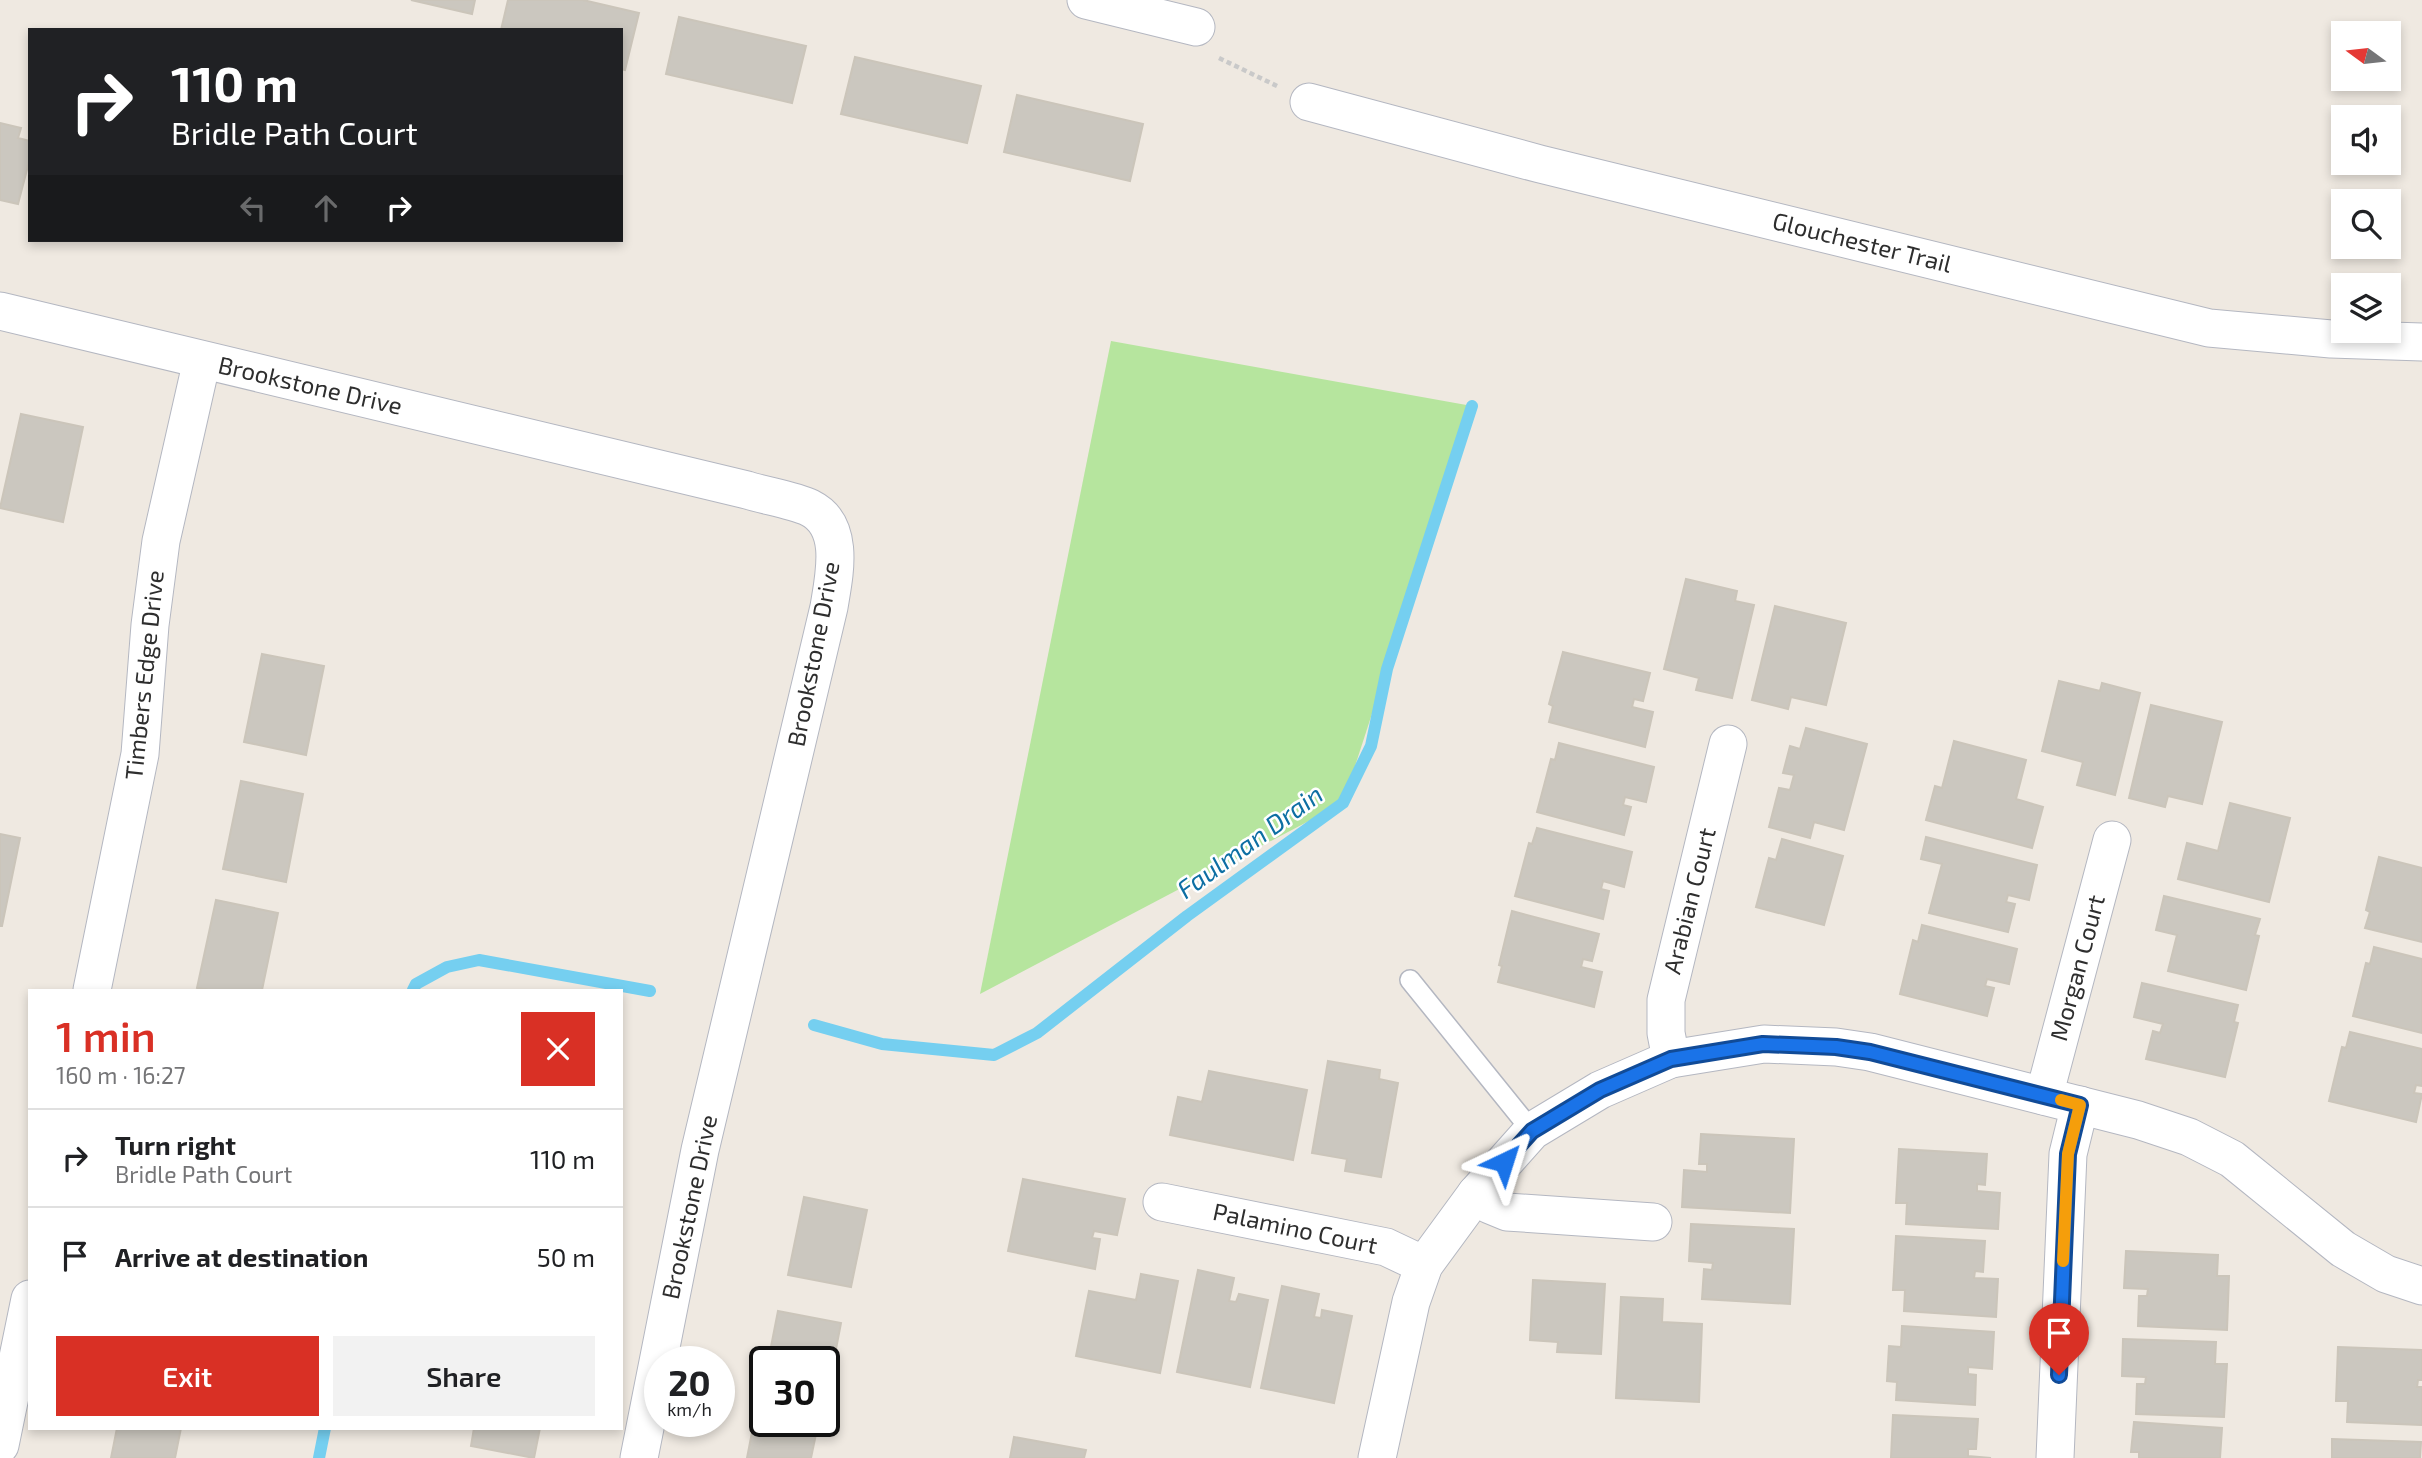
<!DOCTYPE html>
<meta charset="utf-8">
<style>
body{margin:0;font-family:"Exo 2",sans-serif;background:#f2f2f2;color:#202124;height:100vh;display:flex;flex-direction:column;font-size:26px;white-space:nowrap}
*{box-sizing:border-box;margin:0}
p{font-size:23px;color:#757577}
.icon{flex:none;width:38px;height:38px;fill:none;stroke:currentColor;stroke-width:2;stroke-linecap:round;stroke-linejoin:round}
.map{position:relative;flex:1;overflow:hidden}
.side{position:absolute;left:28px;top:989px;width:595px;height:441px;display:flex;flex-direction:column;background:#fff;border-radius:0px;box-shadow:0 4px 10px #0003}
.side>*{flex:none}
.top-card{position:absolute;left:28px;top:28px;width:595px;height:214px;border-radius:0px;box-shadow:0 4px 10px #0003;background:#202124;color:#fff;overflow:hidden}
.needle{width:46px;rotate:285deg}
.controls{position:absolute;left:2331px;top:21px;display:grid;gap:14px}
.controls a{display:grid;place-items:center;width:70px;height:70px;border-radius:0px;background:#fff;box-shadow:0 4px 10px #0003;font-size:35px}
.speed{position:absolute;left:644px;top:1346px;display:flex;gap:14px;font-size:35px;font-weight:700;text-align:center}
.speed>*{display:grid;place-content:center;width:91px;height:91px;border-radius:50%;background:#fff;box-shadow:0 4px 10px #0003;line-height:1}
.speed small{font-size:18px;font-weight:400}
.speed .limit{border:4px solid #111;border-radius:10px;background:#fff;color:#111}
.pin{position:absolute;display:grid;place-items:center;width:60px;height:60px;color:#fff;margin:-72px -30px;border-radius:50% 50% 50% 0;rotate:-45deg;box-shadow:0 0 7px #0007}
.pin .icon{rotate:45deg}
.me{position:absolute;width:77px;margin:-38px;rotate:41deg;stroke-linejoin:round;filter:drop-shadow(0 0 5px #0008)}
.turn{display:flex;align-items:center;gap:24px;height:147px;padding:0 28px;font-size:32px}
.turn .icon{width:91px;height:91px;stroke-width:2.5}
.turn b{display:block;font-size:49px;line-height:60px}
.lanes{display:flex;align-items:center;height:66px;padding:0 28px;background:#0003;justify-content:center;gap:35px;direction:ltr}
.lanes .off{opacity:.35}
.round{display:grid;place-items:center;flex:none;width:74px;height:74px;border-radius:0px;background:#f2f2f2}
.head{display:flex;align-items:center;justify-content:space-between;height:119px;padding:0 28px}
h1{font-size:42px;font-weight:600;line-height:52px;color:#d93025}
.primary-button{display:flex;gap:14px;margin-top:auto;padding:14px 28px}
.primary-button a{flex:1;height:80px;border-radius:0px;background:#d93025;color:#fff;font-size:28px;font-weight:600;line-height:80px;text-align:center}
.primary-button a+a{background:#f2f2f2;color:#202124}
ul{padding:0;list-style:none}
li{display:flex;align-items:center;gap:21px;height:98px;padding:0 28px;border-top:2px solid #e0e0e0}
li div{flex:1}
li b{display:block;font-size:26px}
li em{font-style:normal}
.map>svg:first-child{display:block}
.green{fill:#b6e59e}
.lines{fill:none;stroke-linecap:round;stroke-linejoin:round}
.stream{stroke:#75cff0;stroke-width:12}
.building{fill:#cbc7bf;stroke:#cbc5ba;stroke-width:2}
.lane-casing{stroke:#b4b7c1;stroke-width:22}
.street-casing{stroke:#b4b7c1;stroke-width:39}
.path{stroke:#c9c9c9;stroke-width:4.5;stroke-dasharray:5 3.5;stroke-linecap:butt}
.lane{stroke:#fff;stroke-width:19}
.street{stroke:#fff;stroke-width:37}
.route-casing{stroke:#114b97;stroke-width:18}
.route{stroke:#1a73e8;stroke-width:12}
.slow{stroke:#f59e0b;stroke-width:12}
.labels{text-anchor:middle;stroke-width:5;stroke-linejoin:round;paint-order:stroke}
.street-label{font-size:24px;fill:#2e2e2e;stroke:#fff}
.water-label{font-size:26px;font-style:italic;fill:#0d6fa3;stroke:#fff}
</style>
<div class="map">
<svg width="2422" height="1458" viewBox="0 0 2422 1458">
<rect width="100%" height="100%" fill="#efe9e1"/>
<path class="green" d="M1111 341 1472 406 1343 803 980 994Z"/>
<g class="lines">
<g class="stream">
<path d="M413 990 416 984 447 967 479 960 650 991"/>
<path d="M814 1025 882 1044 994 1055 1037 1033 1187 916 1343 803 1371 746 1387 669 1472 406"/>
<path d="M319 1458 325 1428"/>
</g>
</g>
<g class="building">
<path d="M411 0H475L472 14Z"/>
<path d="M508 0H583L639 13 625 70 621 69V30H501Z"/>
<path d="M679 17 806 46 792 103 666 74Z"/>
<path d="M855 57 981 86 967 143 841 114Z"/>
<path d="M1017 95 1143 124 1130 181 1004 152Z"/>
<path d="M0 123 21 128 18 138 30 141V158L18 204 0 200Z"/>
<path d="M21 414 83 427 63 522 0 508Z"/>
<path d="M1686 579 1737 591 1735 601 1754 605 1732 698 1696 690 1699 678 1664 669Z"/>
<path d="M1775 606 1846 623 1826 705 1791 697 1788 709 1752 700Z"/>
<path d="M1563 652 1650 673 1643 701 1634 699 1632 707 1653 712 1645 747 1549 722 1553 706 1549 704Z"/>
<path d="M262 654 324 666 306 755 244 742Z"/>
<path d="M2059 681 2100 691 2102 683 2140 693 2115 795 2077 785 2083 762 2042 751Z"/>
<path d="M2151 705 2222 722 2202 804 2168 796 2165 807 2129 798Z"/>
<path d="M1806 728 1867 744 1844 830 1814 822 1810 838 1769 827 1779 788 1790 790 1794 775 1783 773 1790 746 1800 749Z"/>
<path d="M1954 741 2026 760 2016 799 2043 807 2032 848 1926 820 1935 786 1942 788Z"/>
<path d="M1559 743 1654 767 1646 802 1625 797 1623 805 1631 807 1624 835 1537 812 1551 759 1555 760Z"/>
<path d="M241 781 303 794 286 882 223 869Z"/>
<path d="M2230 803 2290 818 2269 902 2178 879 2187 843 2218 851Z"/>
<path d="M1537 828 1632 852 1624 887 1603 881 1601 889 1609 891 1603 919 1515 896 1529 843 1532 844Z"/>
<path d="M0 834 20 838 2 926H0Z"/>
<path d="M1926 837 2037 865 2029 900 2008 895 2006 902 2015 904 2008 932 1929 913 1942 864 1921 859Z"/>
<path d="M1782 839 1843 856 1824 925 1756 907 1769 858 1776 860Z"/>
<path d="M2379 857 2422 868V942L2365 928 2370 912 2366 910Z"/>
<path d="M2164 896 2260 919 2255 935 2259 936 2246 990 2168 971 2177 935 2156 930Z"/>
<path d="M216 900 278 913 262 990H210L197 988Z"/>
<path d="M1512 911 1599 934 1592 961 1583 959 1581 967 1602 972 1594 1007 1498 982 1502 966 1499 965Z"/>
<path d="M1922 925 2017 949 2009 984 1987 979 1985 986 1994 988 1987 1016 1900 994 1913 940 1918 942Z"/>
<path d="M2374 947 2422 959V1033L2353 1016 2366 963 2370 964Z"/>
<path d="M2142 983 2238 1005 2234 1022 2238 1023 2225 1077 2146 1059 2153 1031 2160 1033 2163 1024 2134 1017Z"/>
<path d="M2350 1032 2422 1049V1086L2416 1085 2414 1093 2422 1094 2416 1122 2329 1101 2342 1047 2346 1048Z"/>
<path d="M1328 1061 1380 1070 1379 1079 1398 1083 1381 1177 1345 1171 1347 1159 1312 1153Z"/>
<path d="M1209 1071 1307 1090 1293 1160 1170 1135 1178 1097 1202 1102Z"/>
<path d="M1701 1134 1794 1139 1790 1213 1682 1207 1684 1170 1707 1172V1164H1699Z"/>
<path d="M1899 1149 1987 1154 1985 1185 1977 1184V1191L2000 1193 1998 1229 1906 1224 1907 1203H1896Z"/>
<path d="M1023 1179 1125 1199 1117 1235 1094 1231 1092 1238 1100 1239 1095 1269 1008 1251Z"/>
<path d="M804 1197 867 1210 851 1287 788 1275Z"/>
<path d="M1691 1224 1794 1229 1790 1304 1702 1299 1704 1269 1712 1270 1713 1263 1689 1261Z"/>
<path d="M1896 1236 1985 1241 1983 1272 1975 1271 1974 1278 1998 1279 1996 1317 1904 1311 1905 1290H1893Z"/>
<path d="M2126 1251 2218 1255 2217 1276H2229L2227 1330 2138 1326 2139 1296H2147L2148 1289 2124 1288Z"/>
<path d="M1198 1270 1234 1278 1229 1301 1236 1302 1239 1294 1268 1300 1250 1387 1177 1372Z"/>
<path d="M1141 1274 1178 1281 1160 1373 1076 1356 1089 1291 1136 1300Z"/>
<path d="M1533 1280 1605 1284 1601 1354 1557 1352 1558 1342 1530 1340Z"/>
<path d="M1282 1286 1319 1294 1314 1317 1321 1318 1322 1310 1352 1316 1334 1403 1261 1388Z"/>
<path d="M1621 1297 1663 1299 1662 1322 1702 1324 1699 1402 1616 1398Z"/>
<path d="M778 1311 841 1323 826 1401 824 1362H768Z"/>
<path d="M1902 1326 1994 1332 1992 1369 1968 1367V1374L1976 1375 1975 1405 1896 1400 1897 1382 1887 1381 1889 1346 1901 1347Z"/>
<path d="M2123 1339 2216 1342 2215 1364H2227L2224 1417 2136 1414 2137 1384H2145L2146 1377 2122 1376Z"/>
<path d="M2338 1347 2422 1350V1380H2418L2417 1387H2422V1425L2347 1422 2348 1401H2336Z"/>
<path d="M1893 1415 1978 1419 1976 1449H1968V1456L1991 1458H1891Z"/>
<path d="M754 1422 816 1434 811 1458H747Z"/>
<path d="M2134 1422 2222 1428 2220 1458H2139V1452H2131Z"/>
<path d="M117 1428H181L175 1458H111Z"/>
<path d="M474 1428H540L534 1458 471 1446Z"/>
<path d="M1014 1437 1086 1450 1084 1458H1010Z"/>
<path d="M2332 1439 2421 1442 2420 1458H2332Z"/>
</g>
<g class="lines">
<defs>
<path id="lane" d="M1410 980 1532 1131"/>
<g id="street">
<path d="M1086 0 1196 27"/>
<path d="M1309 102 1540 164 2209 328 2331 339 2422 342"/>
<path d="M0 311 747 490C766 496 793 500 810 508 846 526 834 576 829 607L700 1150 639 1458"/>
<path d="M92 990 140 754 150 625 161 541 202 360"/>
<path d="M1671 1059 1666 1033V1000L1728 744"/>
<path d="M2044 1096 2112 840"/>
<path d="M1476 1194 1490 1205 1507 1212 1653 1222"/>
<path d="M1162 1202 1386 1247 1424 1265"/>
<path d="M0 1445 30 1299"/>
<path d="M1377 1458 1411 1302 1424 1265 1476 1194 1532 1131 1600 1090 1671 1059 1764 1044 1836 1047 1870 1052 2138 1120 2189 1137 2232 1159 2343 1249 2386 1274 2422 1286"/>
<path d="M2055 1458 2068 1154 2080 1105"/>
</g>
</defs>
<use href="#lane" class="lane-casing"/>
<use href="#street" class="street-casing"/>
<path class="path" d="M1219 58 1277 86"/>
<use href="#lane" class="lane"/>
<use href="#street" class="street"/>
</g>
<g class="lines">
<defs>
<path id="route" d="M1504 1162 1532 1131 1600 1090 1671 1059 1763 1044 1836 1047 1870 1052 2080 1105 2068 1154 2059 1375"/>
</defs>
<use href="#route" class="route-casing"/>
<use href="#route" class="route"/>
<path class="slow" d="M2061 1100 2080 1105 2068 1154 2063 1261"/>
</g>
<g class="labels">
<g class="street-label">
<text transform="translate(1862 243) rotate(14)" y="8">Glouchester Trail</text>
<text transform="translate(310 386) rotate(13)" y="8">Brookstone Drive</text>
<text transform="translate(814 654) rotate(-79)" y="8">Brookstone Drive</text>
<text transform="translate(145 675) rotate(-84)" y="8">Timbers Edge Drive</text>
<text transform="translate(1690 901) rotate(-76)" y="8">Arabian Court</text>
<text transform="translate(2078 968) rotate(-75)" y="8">Morgan Court</text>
<text transform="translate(690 1207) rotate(-78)" y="8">Brookstone Drive</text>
<text transform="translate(1295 1229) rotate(12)" y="8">Palamino Court</text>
</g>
<g class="water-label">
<text transform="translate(1250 842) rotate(-36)" y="9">Faulman Drain</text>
</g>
</g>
</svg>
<div class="controls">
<a><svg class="needle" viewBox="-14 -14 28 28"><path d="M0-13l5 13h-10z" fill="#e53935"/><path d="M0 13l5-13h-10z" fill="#757577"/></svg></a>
<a><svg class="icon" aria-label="sound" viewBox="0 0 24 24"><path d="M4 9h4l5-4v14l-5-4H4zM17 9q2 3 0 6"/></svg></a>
<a><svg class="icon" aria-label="search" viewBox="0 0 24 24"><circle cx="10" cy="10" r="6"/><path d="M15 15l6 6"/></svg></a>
<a><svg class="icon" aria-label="layers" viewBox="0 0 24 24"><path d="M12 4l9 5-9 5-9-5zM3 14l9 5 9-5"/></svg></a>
</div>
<div class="speed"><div>20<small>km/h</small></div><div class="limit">30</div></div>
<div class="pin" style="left:2059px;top:1375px;background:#d93025"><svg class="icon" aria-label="arrive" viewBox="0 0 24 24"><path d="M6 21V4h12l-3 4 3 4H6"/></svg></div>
<svg class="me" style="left:1504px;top:1162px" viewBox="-20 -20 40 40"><path d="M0-17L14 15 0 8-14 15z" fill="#1a73e8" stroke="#fff" stroke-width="4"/></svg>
<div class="top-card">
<div class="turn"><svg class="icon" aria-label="right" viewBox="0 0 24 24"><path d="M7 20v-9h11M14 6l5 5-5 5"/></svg><div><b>110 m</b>Bridle Path Court</div></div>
<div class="lanes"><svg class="icon off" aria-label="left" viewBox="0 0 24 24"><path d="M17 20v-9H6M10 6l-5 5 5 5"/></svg><svg class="icon off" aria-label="ahead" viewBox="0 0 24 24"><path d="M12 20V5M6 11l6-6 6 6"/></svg><svg class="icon" aria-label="right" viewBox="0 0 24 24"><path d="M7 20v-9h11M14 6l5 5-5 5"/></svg></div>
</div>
<section class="side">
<div class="head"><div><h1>1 min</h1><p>160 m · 16:27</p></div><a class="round" style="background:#d93025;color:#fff"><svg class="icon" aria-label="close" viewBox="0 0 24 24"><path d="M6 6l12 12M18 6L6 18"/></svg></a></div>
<ul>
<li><svg class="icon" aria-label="right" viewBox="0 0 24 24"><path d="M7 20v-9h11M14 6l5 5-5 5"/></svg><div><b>Turn right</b><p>Bridle Path Court</p></div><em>110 m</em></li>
<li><svg class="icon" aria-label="arrive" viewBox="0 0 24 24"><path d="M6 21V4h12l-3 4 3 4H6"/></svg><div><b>Arrive at destination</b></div><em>50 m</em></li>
</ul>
<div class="primary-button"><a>Exit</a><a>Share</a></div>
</section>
</div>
